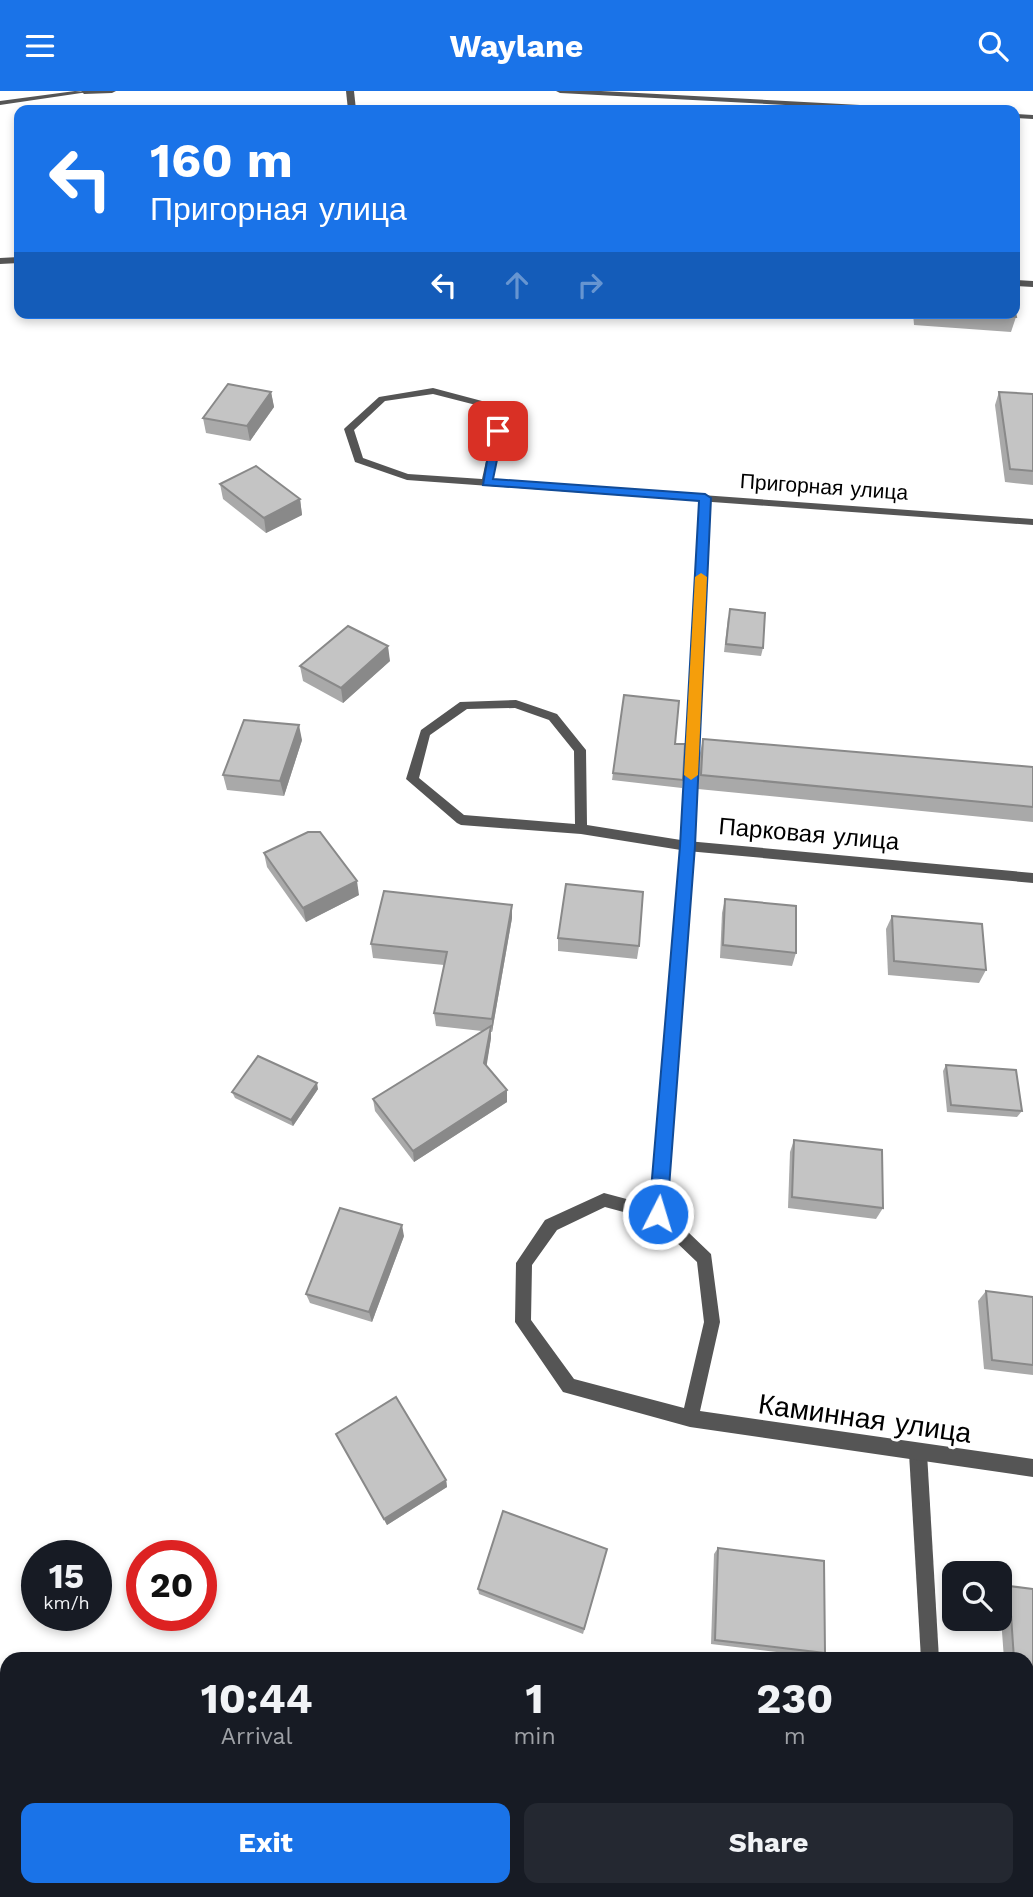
<!DOCTYPE html>
<meta charset="utf-8">
<style>
body{margin:0;font-family:"Work Sans",sans-serif;background:#242831;color:#f1f3f6;height:100vh;display:flex;flex-direction:column;font-size:26px;white-space:nowrap}
*{box-sizing:border-box;margin:0}
p{font-size:23px;color:#9ea1a6}
.icon{flex:none;width:38px;height:38px;fill:none;stroke:currentColor;stroke-width:2;stroke-linecap:round;stroke-linejoin:round}
.map{position:relative;flex:1;overflow:hidden}
.sheet{position:absolute;left:0px;top:1561px;width:1034px;height:245px;display:flex;flex-direction:column;background:#171b24;border-radius:21px 21px 0 0;box-shadow:0 4px 10px #0003}
.sheet>*{flex:none}
.hud{position:absolute;left:14px;top:14px;width:1006px;height:214px;border-radius:14px;box-shadow:0 4px 10px #0003;background:#1a73e8;color:#fff;overflow:hidden}
.fabs{position:absolute;left:942px;top:1470px;display:grid;gap:14px}
.fabs a{display:grid;place-items:center;width:70px;height:70px;border-radius:14px;background:#171b24;box-shadow:0 4px 10px #0003;font-size:35px}
.speed{position:absolute;left:21px;top:1449px;display:flex;gap:14px;font-size:35px;font-weight:700;text-align:center}
.speed>*{display:grid;place-content:center;width:91px;height:91px;border-radius:50%;background:#171b24;box-shadow:0 4px 10px #0003;line-height:1}
.speed small{font-size:18px;font-weight:400}
.speed .limit{border:10px solid #d22;background:#fff;color:#111}
.pin{position:absolute;display:grid;place-items:center;width:60px;height:60px;color:#fff;margin:-30px;border-radius:14px;box-shadow:0 4px 10px #0006}
.me{position:absolute;width:77px;margin:-38px;rotate:5deg;stroke-linejoin:round;filter:drop-shadow(0 0 5px #0008)}
.turn{display:flex;align-items:center;gap:24px;height:147px;padding:0 21px;font-size:32px}
.turn .icon{width:91px;height:91px;stroke-width:2.5}
.turn b{display:block;font-size:49px;line-height:60px}
.lanes{display:flex;align-items:center;height:66px;padding:0 21px;background:#0003;justify-content:center;gap:35px;direction:ltr}
.lanes .off{opacity:.35}
.eta{display:flex;justify-content:space-evenly;align-items:center;height:119px;text-align:center}
.eta b{font-size:42px;font-weight:700;line-height:49px}
.action{display:flex;gap:14px;margin-top:auto;padding:14px 21px}
.action a{flex:1;height:80px;border-radius:14px;background:#1a73e8;color:#fff;font-size:28px;font-weight:700;line-height:80px;text-align:center}
.action a+a{background:#242831;color:#f1f3f6}
header{display:flex;justify-content:space-between;align-items:center;height:91px;padding:0 21px;background:#1a73e8;color:#fff;font-size:32px;font-weight:700}
.map>svg:first-child{display:block}
.lines{fill:none;stroke-linecap:round;stroke-linejoin:round}
.lane{fill:#555;fill-rule:evenodd}
.street{fill:#555;fill-rule:evenodd}
.wall{fill:#a9a9a9}
.shaded-wall{fill:#898989}
.building{fill:#c4c4c4;stroke:#898989;stroke-width:2}
.route{fill:#1a73e8;stroke:#114b97;stroke-width:2}
.slow{fill:#f59e0b}
.labels{text-anchor:middle;stroke-width:6;stroke-linejoin:round;paint-order:stroke}
.far-street-label{font-size:21px;fill:#000;stroke:#fff}
.street-label{font-size:24px;fill:#000;stroke:#fff}
.near-street-label{font-size:28px;fill:#000;stroke:#fff}
</style>
<header><svg class="icon" aria-label="menu" viewBox="0 0 24 24"><path d="M4 6h16M4 12h16M4 18h16"/></svg>Waylane<svg class="icon" aria-label="search" viewBox="0 0 24 24"><circle cx="10" cy="10" r="6"/><path d="M15 15l6 6"/></svg></header>
<div class="map">
<svg width="1033" height="1806" viewBox="0 0 1033 1806">
<rect width="100%" height="100%" fill="#fff"/>
<g class="lines">
<g class="lane">
<path d="M81 0H116L112 2 84 3Z"/>
<path d="M705 404 710 407 693 755 666 1123 664 1128 658 1130 652 1128 650 1123 681 755 700 407Z"/>
<path d="M918 1353 924 1356 927 1362 939 1568H921L909 1362 912 1356Z"/>
<rect x="934" y="1799" width="20" height="7"/>
</g>
<g class="street">
<path d="M75 0 88 1 0 14V10Z"/>
<path d="M346 0H354L356 19H348Z"/>
<path d="M556 0H601L916 17 920 19H879L560 2Z"/>
<path d="M1015 23 1033 24V28L1015 27Z"/>
<path d="M19 166V172L0 173V167Z"/>
<path d="M1015 189 1033 190V196L1015 195Z"/>
<path d="M433 297 482 310 503 339 493 389 1033 428V434L407 389 355 371 344 338 346 336 379 306ZM433 303 476 314 493 339 482 388 408 383 363 367 354 339 385 310Z"/>
<path d="M516 609 557 623 586 659 587 734 687 750 1033 782V792L687 760 581 743 461 734 457 732 406 688 421 639 460 611ZM515 617 549 629 574 660 575 733 464 724 419 687 430 644 467 618Z"/>
<path d="M604 1102 664 1118 711 1163 720 1231 700 1320 1033 1368V1386L690 1336 563 1301 515 1231 516 1172 545 1129ZM605 1116 653 1129 697 1171 704 1231 684 1317 574 1288 531 1229 532 1174 557 1139Z"/>
</g>
</g>
<g class="wall">
<path d="M716 222H809L808 227Z"/>
<path d="M913 222H1015L1016 226 1011 241 914 234Z"/>
<path d="M271 301 274 316 250 350 206 342 203 327Z"/>
<path d="M999 301 1033 303V394L1005 391 995 314Z"/>
<path d="M220 393 300 408 302 424 266 442 223 408Z"/>
<path d="M728 526 763 557 761 565 724 561Z"/>
<path d="M390 570 343 612 303 590 300 575Z"/>
<path d="M703 648 1033 676V731L698 698 700 662Z"/>
<path d="M302 649 284 705 227 699 223 684Z"/>
<path d="M675 653 683 689 682 697 612 689 613 682Z"/>
<path d="M264 762 359 804 306 831 267 776Z"/>
<path d="M725 808 796 862 792 875 720 867 722 822Z"/>
<path d="M892 825 986 879 979 892 888 884 886 838Z"/>
<path d="M512 827 492 941H491V947L486 975 507 999V1011L414 1071 375 1020 373 1008 482 940 436 935 434 922 444 874 373 867 371 853Z"/>
<path d="M558 847 639 855 637 868 558 860Z"/>
<path d="M946 974 1022 1020 1017 1026 947 1021 943 980Z"/>
<path d="M318 998 293 1035 235 1007 232 1001Z"/>
<path d="M794 1049 883 1117 876 1128 788 1117 790 1061Z"/>
<path d="M404 1145 372 1231 310 1212 306 1203Z"/>
<path d="M986 1200 1033 1206V1284L984 1278 978 1210Z"/>
<path d="M336 1343 446 1389 447 1396 387 1434Z"/>
<path d="M718 1457 825 1562 818 1566 711 1553 714 1463Z"/>
<path d="M607 1458 583 1543 479 1503 478 1498Z"/>
<path d="M1009 1495 1033 1498V1591L1027 1590V1568H1004L999 1500Z"/>
</g>
<g class="shaded-wall">
<path d="M271 301 274 316 250 350 247 335Z"/>
<path d="M300 408 302 424 266 442 264 427Z"/>
<path d="M388 555 390 570 343 612 341 597Z"/>
<path d="M299 634 302 649 284 705 280 690Z"/>
<path d="M357 790 359 804 306 831 303 817Z"/>
<path d="M512 814V827L492 941V928Z"/>
<path d="M491 935V947L485 985 484 972Z"/>
<path d="M317 992 318 998 293 1035 291 1029Z"/>
<path d="M507 999V1011L414 1071 413 1060Z"/>
<path d="M402 1134 404 1145 372 1231 369 1221Z"/>
<path d="M446 1389 447 1396 387 1434 384 1428Z"/>
</g>
<g class="building">
<path d="M1015 221 1016 226 963 222H1015Z"/>
<path d="M228 293 271 301 247 335 203 327Z"/>
<path d="M999 301 1033 303V380L1010 378Z"/>
<path d="M256 375 300 408 264 427 220 393Z"/>
<path d="M730 518 765 522 763 557 726 553Z"/>
<path d="M348 535 388 555 341 597 300 575Z"/>
<path d="M624 604 679 610 675 653H685L683 689 613 682Z"/>
<path d="M244 629 299 634 280 690 223 684Z"/>
<path d="M703 648 1033 676V716L701 684Z"/>
<path d="M308 741H320L357 790 303 817 264 762Z"/>
<path d="M566 793 643 801 639 855 558 847Z"/>
<path d="M384 800 512 814 492 928 434 922 447 861 371 853Z"/>
<path d="M725 808 796 815V862L723 854Z"/>
<path d="M892 825 982 833 986 879 894 870Z"/>
<path d="M491 935 484 972 507 999 413 1060 373 1008Z"/>
<path d="M258 965 317 992 291 1029 232 1001Z"/>
<path d="M946 974 1016 979 1022 1020 951 1014Z"/>
<path d="M794 1049 882 1059 883 1117 792 1106Z"/>
<path d="M340 1117 402 1134 369 1221 306 1203Z"/>
<path d="M986 1200 1033 1206V1274L992 1269Z"/>
<path d="M396 1306 446 1389 384 1428 336 1343Z"/>
<path d="M503 1420 607 1458 584 1538 478 1498Z"/>
<path d="M718 1457 824 1470 825 1562 715 1549Z"/>
<path d="M1009 1495 1033 1498V1586L1027 1585V1568H1014Z"/>
</g>
<path class="route" d="M498 336 503 340 493 388 705 403 711 407 695 755 667 1123 664 1129 658 1131 652 1129 649 1123 680 755 699 410 483 394 492 340Z"/>
<path class="slow" d="M701 482 707 486 698 684 691 689 684 684 695 486Z"/>
<g class="labels">
<g class="far-street-label">
<text transform="translate(824 396) rotate(4)" y="7">Пригорная улица</text>
</g>
<g class="street-label">
<text transform="translate(809 743) rotate(5)" y="8">Парковая улица</text>
</g>
<g class="near-street-label">
<text transform="translate(865 1327) rotate(8)" y="10">Каминная улица</text>
</g>
</g>
</svg>
<div class="fabs">
<a><svg class="icon" aria-label="search" viewBox="0 0 24 24"><circle cx="10" cy="10" r="6"/><path d="M15 15l6 6"/></svg></a>
</div>
<div class="speed"><div>15<small>km/h</small></div><div class="limit">20</div></div>
<div class="pin" style="left:498px;top:340px;background:#d93025"><svg class="icon" aria-label="arrive" viewBox="0 0 24 24"><path d="M6 21V4h12l-3 4 3 4H6"/></svg></div>
<svg class="me" style="left:658px;top:1123px" viewBox="-20 -20 40 40"><circle r="17" fill="#1a73e8" stroke="#fff" stroke-width="3"/><path d="M0-11L8 9 0 5-8 9z" fill="#fff"/></svg>
<div class="hud">
<div class="turn"><svg class="icon" aria-label="left" viewBox="0 0 24 24"><path d="M17 20v-9H6M10 6l-5 5 5 5"/></svg><div><b>160 m</b>Пригорная улица</div></div>
<div class="lanes"><svg class="icon" aria-label="left" viewBox="0 0 24 24"><path d="M17 20v-9H6M10 6l-5 5 5 5"/></svg><svg class="icon off" aria-label="ahead" viewBox="0 0 24 24"><path d="M12 20V5M6 11l6-6 6 6"/></svg><svg class="icon off" aria-label="right" viewBox="0 0 24 24"><path d="M7 20v-9h11M14 6l5 5-5 5"/></svg></div>
</div>
<section class="sheet">
<div class="eta">
<div><b>10:44</b><p>Arrival</p></div>
<div><b>1</b><p>min</p></div>
<div><b>230</b><p>m</p></div>
</div>
<div class="action"><a>Exit</a><a>Share</a></div>
</section>
</div>
